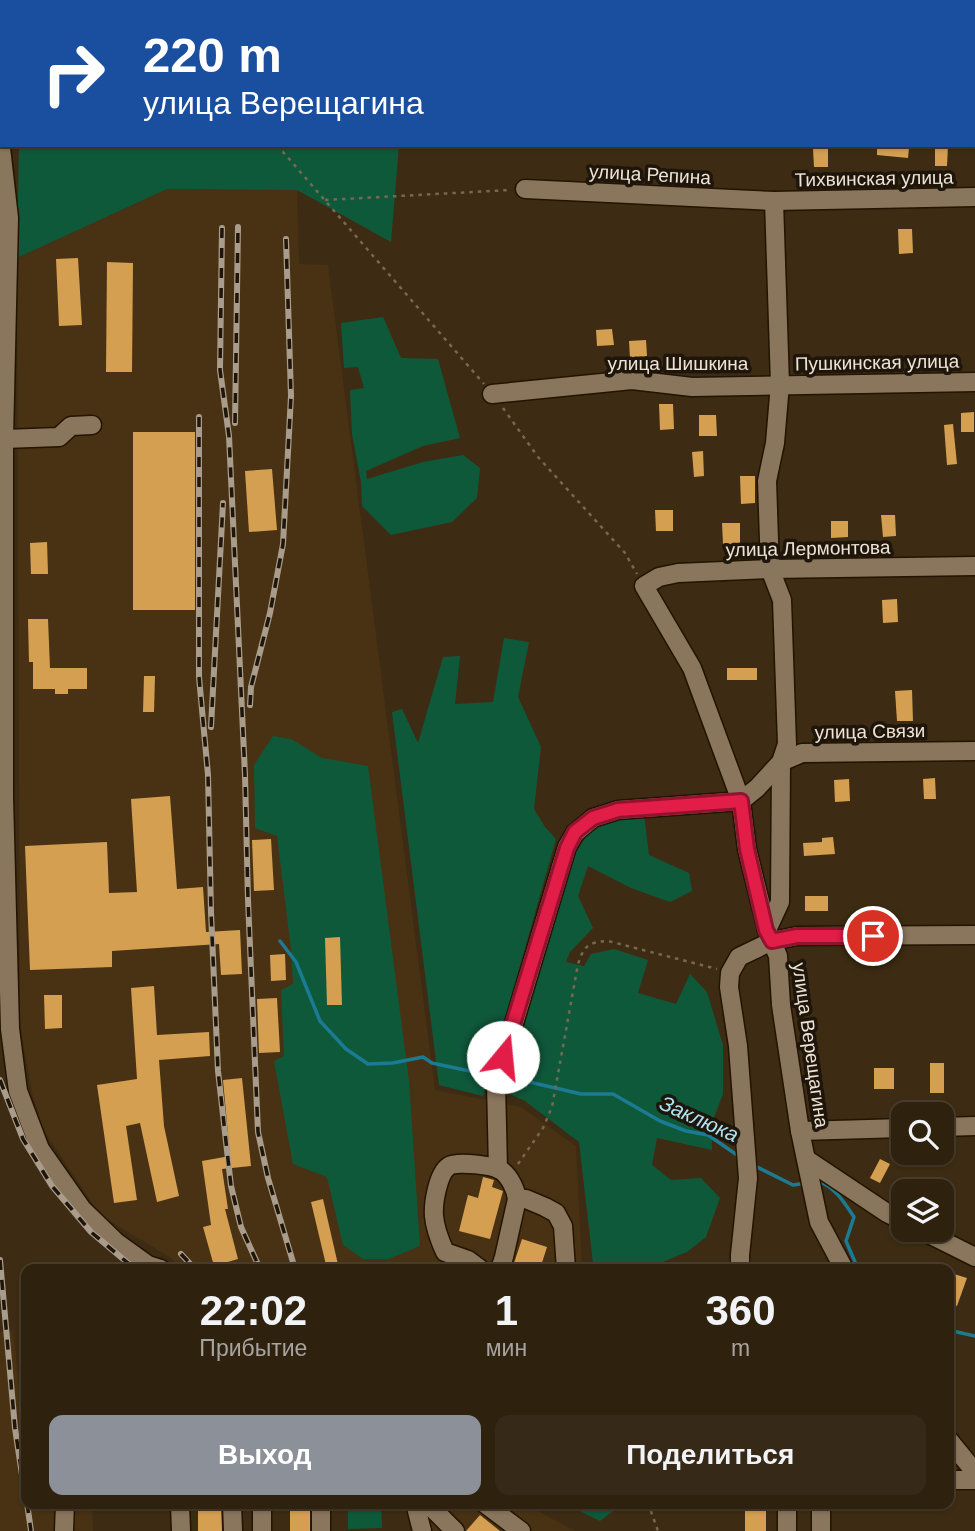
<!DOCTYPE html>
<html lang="ru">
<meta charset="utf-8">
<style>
body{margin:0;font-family:Helvetica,sans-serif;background:#362917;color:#f1f3f6;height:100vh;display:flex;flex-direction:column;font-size:26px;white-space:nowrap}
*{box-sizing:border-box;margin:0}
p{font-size:23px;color:#a7a39e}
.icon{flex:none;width:38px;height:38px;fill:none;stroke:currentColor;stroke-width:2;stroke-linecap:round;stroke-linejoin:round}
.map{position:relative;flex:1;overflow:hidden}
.panel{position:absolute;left:21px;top:1264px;width:933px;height:245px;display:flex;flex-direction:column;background:#2e210e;border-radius:14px;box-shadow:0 2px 5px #0004,0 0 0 2px #493e2e}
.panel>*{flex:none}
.banner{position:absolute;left:0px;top:0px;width:976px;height:147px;box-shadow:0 2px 5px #0004,0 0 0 2px #493e2e;background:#1a4fa0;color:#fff;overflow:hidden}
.buttons{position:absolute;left:891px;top:1102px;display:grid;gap:14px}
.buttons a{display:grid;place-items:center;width:63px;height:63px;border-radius:14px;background:#2e210e;box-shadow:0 2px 5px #0004,0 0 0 2px #493e2e;font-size:35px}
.pin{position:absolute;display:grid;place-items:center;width:60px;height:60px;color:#fff;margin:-30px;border:4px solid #fff;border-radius:50%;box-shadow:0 2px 7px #0007}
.me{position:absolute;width:77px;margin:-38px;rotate:17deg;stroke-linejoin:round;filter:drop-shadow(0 0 5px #0008)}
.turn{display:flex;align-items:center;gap:24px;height:147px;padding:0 28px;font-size:32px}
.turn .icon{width:91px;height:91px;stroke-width:2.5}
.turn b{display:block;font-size:49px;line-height:60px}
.eta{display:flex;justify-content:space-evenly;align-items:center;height:119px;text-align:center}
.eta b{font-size:42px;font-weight:800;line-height:49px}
.cta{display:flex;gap:14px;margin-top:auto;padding:14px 28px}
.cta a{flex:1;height:80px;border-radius:14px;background:#8c9099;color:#fff;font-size:28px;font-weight:800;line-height:80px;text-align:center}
.cta a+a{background:#362917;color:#f1f3f6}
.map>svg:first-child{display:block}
.built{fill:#483213}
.green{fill:#0f593b}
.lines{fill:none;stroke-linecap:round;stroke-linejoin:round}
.stream{stroke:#1b7b93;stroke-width:3.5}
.building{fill:#d59f52}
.minor-casing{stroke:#231400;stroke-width:21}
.path{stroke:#776852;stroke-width:2.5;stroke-dasharray:3.5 5;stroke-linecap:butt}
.minor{stroke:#8a765c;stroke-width:18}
.rail-casing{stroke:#aa9c8a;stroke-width:6}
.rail{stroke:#1e160b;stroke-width:3.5;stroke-dasharray:10;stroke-linecap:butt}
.route-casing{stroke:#92132f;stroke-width:18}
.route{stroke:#e11d48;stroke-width:12}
.labels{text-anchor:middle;stroke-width:7;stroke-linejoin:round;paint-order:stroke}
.street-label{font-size:19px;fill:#eee3d4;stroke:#1e160b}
.water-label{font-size:21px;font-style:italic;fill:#afe3f3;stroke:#1e160b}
</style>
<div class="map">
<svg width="975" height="1531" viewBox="0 0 975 1531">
<rect width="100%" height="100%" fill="#3d2c13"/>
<g class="built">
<path d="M167 189 297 190 299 264 328 265 435 1090 521 1107 576 1146 582 1269H181L171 1258 100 1215 43 1129 32 1093 20 1023 17 258Z"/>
<path d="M13 1331 22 1411 26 1431V1503H92L93 1531H0V1332Z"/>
<path d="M421 1503H523L575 1531H432L420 1514Z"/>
</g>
<g class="green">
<path d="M21 0H392L391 2H21Z"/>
<path d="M19 145H399L391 242 297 190 167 189 17 258Z"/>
<path d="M383 317 401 358 438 359 460 438 423 446 366 471 367 479 423 462 463 455 480 468 477 498 452 522 391 535 362 506 361 482 352 434 350 390 364 388 358 367 344 368 341 323Z"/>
<path d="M504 638 529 642 518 697 541 747 534 809 545 827 556 839 483 1096 439 1085 392 712 402 709 418 743 443 657 460 656 455 704 493 702Z"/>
<path d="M273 736 291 739 322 758 368 766 409 1081 420 1246 389 1259H363L343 1245 327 1177 293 1164 274 1061 284 1056 281 990 293 984 291 949 277 836 255 828 254 765Z"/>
<path d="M644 814 649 855 689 873 692 891 670 902 631 888 588 866 578 896 593 928 570 952 566 962 584 966 591 954 614 949 648 960 638 993 676 1004 690 974 707 992 723 1045V1094L711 1125 712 1150 657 1138 652 1165 671 1180 701 1178 720 1198 706 1237 687 1252 653 1266 649 1269H600L593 1263 579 1142 525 1101 505 1092 573 856 595 824Z"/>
<path d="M348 1503H381L382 1528 348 1529Z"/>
<path d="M563 1503H624L600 1521Z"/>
</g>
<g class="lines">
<g class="stream">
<path d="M280 941 296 962 320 1021 346 1049 368 1064 393 1063 423 1057 432 1063 479 1073"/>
<path d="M504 1076 581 1094H613L660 1121 686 1131 708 1135 740 1157"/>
<path d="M753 1165 793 1185 807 1183"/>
<path d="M818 1181C835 1187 844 1202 854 1217L846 1241 858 1269"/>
<path d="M948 1330 975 1336"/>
</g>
</g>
<g class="building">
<path d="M935 145H948L947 166H935Z"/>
<path d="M877 148H909L908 158 877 155Z"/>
<path d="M813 149H828V167H814Z"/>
<path d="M898 229H912L913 253 899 254Z"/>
<path d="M78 258 82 325 59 326 56 259Z"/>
<path d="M107 262 133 263 132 372H106Z"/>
<path d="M612 329 614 345 597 346 596 330Z"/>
<path d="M646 340 647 356 630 358 629 341Z"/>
<path d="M659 404H673L674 429 660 430Z"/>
<path d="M974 412V432H961V413Z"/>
<path d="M699 415H716L717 436H699Z"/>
<path d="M953 424 957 464 947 465 944 425Z"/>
<rect x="133" y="432" width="62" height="178"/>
<path d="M703 451 704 476 694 477 692 452Z"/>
<path d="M272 469 277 530 249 532 245 471Z"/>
<path d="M740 476H755V503L741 504Z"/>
<path d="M655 510H673V531H656Z"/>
<path d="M881 515H895L896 536 883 537Z"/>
<path d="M831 521H848V537L831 538Z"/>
<path d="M722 523H740V544H723Z"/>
<path d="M47 542 48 574H31L30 543Z"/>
<path d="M897 599 898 622 883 623 882 600Z"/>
<path d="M28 619H48L50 668H87V689H68V694H55V689H33V662H29Z"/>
<rect x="727" y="668" width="30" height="12"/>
<path d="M144 676H155L154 712H143Z"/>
<path d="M912 690 913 721H897L895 691Z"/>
<path d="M935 778 936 799H924L923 779Z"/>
<path d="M849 779 850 801 835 802 834 780Z"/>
<path d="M170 796 177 889 203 887 206 932 240 930 242 974 221 975 219 944 112 951V967L30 970 25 846 107 842 109 893 137 892 131 799Z"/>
<path d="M833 837 835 854 804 856 803 843 822 842V838Z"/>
<path d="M271 839 274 890 254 891 252 840Z"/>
<rect x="805" y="896" width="23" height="15"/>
<path d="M340 937 342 1005H327L325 938Z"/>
<path d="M285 954 286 980 271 981 270 955Z"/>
<path d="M154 986 157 1035 209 1032 210 1056 159 1060 164 1126 179 1196 157 1202 140 1123 126 1126 137 1200 114 1203 97 1085 137 1079 131 988Z"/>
<path d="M44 995H62V1028L45 1029Z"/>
<path d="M277 998 280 1052 259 1053 257 999Z"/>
<rect x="930" y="1063" width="14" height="30"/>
<rect x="874" y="1068" width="20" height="21"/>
<path d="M242 1078 251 1166 222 1169 228 1209H225L238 1259 214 1266 203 1227 211 1225 202 1161 230 1156 223 1080Z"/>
<path d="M880 1159 890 1164 880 1183 870 1178Z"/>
<path d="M483 1177 494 1180 492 1187 503 1191 490 1239 459 1231 468 1195 478 1198Z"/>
<path d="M323 1199 339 1269H327L311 1202Z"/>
<path d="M522 1239 547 1247 540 1269H523L524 1267 514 1263Z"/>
<path d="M954 1274 967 1278 957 1306 948 1303V1288Z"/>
<path d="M198 1503H221L222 1531H198Z"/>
<rect x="290" y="1503" width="20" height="28"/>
<rect x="745" y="1503" width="21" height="28"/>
<path d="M480 1515 500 1531H466Z"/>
</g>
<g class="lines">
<defs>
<g id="minor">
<path d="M0 139 9 218 4 439V797L10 1029 18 1091 40 1149 82 1209 116 1242 148 1265 161 1269"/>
<path d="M525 189 774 201 975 197"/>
<path d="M492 394 632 380 692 387 975 382"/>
<path d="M4 439 59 437 71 426 92 425"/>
<path d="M767 930 780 902 781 762 787 744 782 600 770 569 767 481 775 443 780 384 774 201"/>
<path d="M942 1127 975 1126"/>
<path d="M800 1131 903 1128"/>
<path d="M806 1159 887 1213 903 1221"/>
<path d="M498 1169 496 1083 567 847 575 833 593 818 618 810 741 801 757 788 781 762 802 753 975 751"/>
<path d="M517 1199H526L545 1207 556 1213 563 1226 566 1269"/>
<path d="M921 1230 975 1257"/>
<path d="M480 1269 468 1260 445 1252C440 1241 435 1229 434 1216 433 1203 438 1173 449 1166 457 1161 494 1165 502 1171 510 1177 516 1190 517 1199L504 1257 500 1269"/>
<path d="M740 1269V1255L748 1178 738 1046 729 987 730 973 739 957 772 941 797 936 975 935"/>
<path d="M844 1269 819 1222 800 1131 781 1005 778 956 767 930 747 849 741 801 692 668 644 586 659 577 678 573 770 569 975 566"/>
<path d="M948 1439 975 1472"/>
<path d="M948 1480H975"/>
<path d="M180 1503 181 1531"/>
<path d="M232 1503 233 1531"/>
<path d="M262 1503V1531"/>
<path d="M321 1503V1531"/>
<path d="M415 1503 422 1531"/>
<path d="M427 1503 455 1531"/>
<path d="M484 1503 521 1531"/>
<path d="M787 1503V1531"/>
<path d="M821 1503V1531"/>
<path d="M64 1531 65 1503"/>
</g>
</defs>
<use href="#minor" class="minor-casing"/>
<g class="path">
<path d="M151 0 153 2"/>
<path d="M277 145 484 384"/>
<path d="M325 200 510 190"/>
<path d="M503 408 538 457 625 553 637 574"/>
<path d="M518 1164 543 1128 552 1107 578 964C584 946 588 942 608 941L717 969"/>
<path d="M648 1503 658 1531"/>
</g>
<use href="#minor" class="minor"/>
<defs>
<g id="rail">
<path d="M222 228 220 370 229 436 245 775 248 900 258 1132 268 1178 295 1269"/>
<path d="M199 417V677L208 775 211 912 218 1071 231 1186 241 1227 260 1269"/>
<path d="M235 423 238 227"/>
<path d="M250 705 251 687 270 613 283 544 291 396 286 239"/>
<path d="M211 727 223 503"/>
<path d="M0 1080 23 1139 52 1186 91 1232 135 1269"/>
<path d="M181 1254 195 1269"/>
<path d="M0 1260 15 1428 26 1502"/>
<path d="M27 1503 31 1531"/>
</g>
</defs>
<use href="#rail" class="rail-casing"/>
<use href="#rail" class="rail"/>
</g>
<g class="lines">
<defs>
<path id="route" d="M503 1057 567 848 575 832 593 818 618 810 741 801 747 849 766 930 772 941 797 936H873"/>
</defs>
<use href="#route" class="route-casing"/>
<use href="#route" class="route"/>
</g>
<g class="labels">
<g class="street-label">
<text transform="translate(650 174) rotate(3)" y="7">улица Репина</text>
<text transform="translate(874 178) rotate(-1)" y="7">Тихвинская улица</text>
<text transform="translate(877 362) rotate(-1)" y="7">Пушкинская улица</text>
<text x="678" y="370">улица Шишкина</text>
<text transform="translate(808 548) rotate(-1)" y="7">улица Лермонтова</text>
<text transform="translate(870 731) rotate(-1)" y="7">улица Связи</text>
<text transform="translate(811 1045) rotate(82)" y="7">улица Верещагина</text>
</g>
<g class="water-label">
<text transform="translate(699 1119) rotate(24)" y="7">Заклюка</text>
</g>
</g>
</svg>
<div class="buttons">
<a><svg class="icon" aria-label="search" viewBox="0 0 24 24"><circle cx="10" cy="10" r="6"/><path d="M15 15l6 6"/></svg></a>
<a><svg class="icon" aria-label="layers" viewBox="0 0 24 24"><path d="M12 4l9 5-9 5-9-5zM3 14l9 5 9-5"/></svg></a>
</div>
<div class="pin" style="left:873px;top:936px;background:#d93025"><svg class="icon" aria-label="arrive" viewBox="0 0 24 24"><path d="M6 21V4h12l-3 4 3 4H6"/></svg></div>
<svg class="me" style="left:503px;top:1057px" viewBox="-20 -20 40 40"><circle r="19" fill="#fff"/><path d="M0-13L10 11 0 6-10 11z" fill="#e11d48"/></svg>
<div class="banner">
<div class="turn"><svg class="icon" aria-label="right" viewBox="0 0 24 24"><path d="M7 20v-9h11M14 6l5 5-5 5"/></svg><div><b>220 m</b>улица Верещагина</div></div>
</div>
<section class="panel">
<div class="eta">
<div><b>22:02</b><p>Прибытие</p></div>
<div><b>1</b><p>мин</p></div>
<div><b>360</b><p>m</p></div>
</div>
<div class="cta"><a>Выход</a><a>Поделиться</a></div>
</section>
</div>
